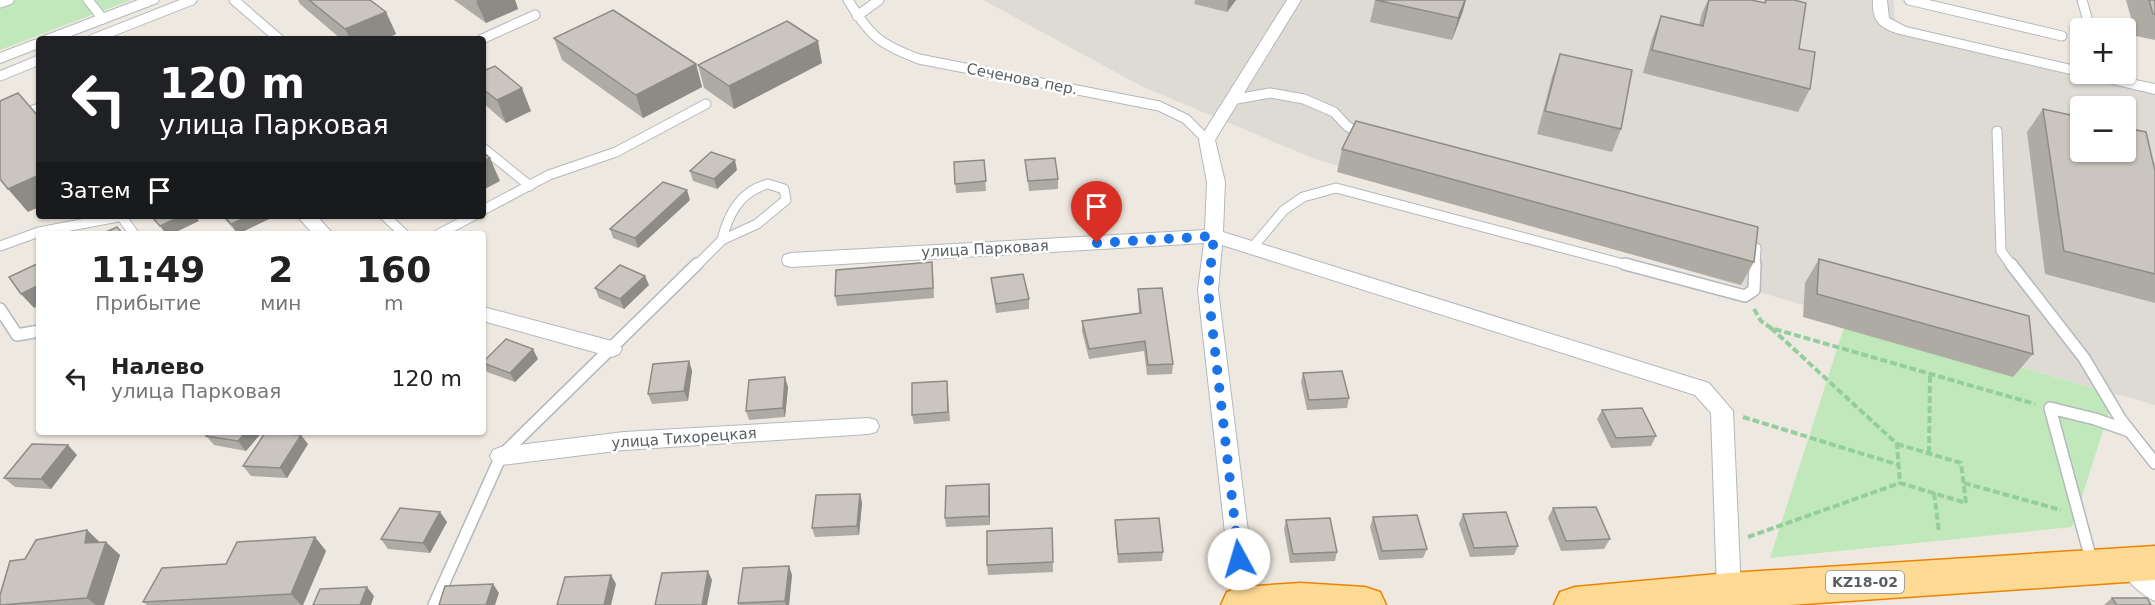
<!DOCTYPE html>
<html lang="ru">
<meta charset="utf-8">
<style>
body{margin:0;font-family:"DejaVu Sans",sans-serif;background:#f2f2f2;color:#222;height:100vh;display:flex;flex-direction:column;font-size:22px;white-space:nowrap}
*{box-sizing:border-box;margin:0}
p{font-size:20px;color:#767676}
.icon{flex:none;width:33px;height:33px;fill:none;stroke:currentColor;stroke-width:2;stroke-linecap:round;stroke-linejoin:round}
.map{position:relative;flex:1;overflow:hidden}
.sheet{position:absolute;left:36px;top:231px;width:450px;height:204px;display:flex;flex-direction:column;background:#fff;border-radius:6px;box-shadow:0 2px 4px #0004}
.sheet>*{flex:none}
.guide{position:absolute;left:36px;top:36px;width:450px;height:183px;border-radius:6px;box-shadow:0 2px 4px #0004;background:#202124;color:#fff;overflow:hidden}
.fabs{position:absolute;left:2070px;top:18px;display:grid;gap:12px}
.fabs a{display:grid;place-items:center;width:66px;height:66px;border-radius:6px;background:#fff;box-shadow:0 2px 4px #0004;font-size:30px}
.pin{position:absolute;display:grid;place-items:center;width:51px;height:51px;color:#fff;margin:-62px -26px;border-radius:50% 50% 50% 0;rotate:-45deg;box-shadow:0 0 6px #0007}
.pin .icon{rotate:45deg}
.me{position:absolute;width:66px;margin:-33px;rotate:354deg;stroke-linejoin:round;filter:drop-shadow(0 0 4px #0008)}
.turn{display:flex;align-items:center;gap:21px;height:126px;padding:0 24px;font-size:27px}
.turn .icon{width:78px;height:78px;stroke-width:2.5}
.turn b{display:block;font-size:42px;line-height:51px}
.then{display:flex;align-items:center;height:57px;padding:0 24px;background:#0003;gap:12px;font-size:22px}
.eta{display:flex;justify-content:space-evenly;align-items:center;height:102px;text-align:center}
.eta b{font-size:36px;font-weight:700;line-height:42px}
ul{padding:0;list-style:none}
li{display:flex;align-items:center;gap:18px;height:90px;padding:0 24px}
li div{flex:1}
li b{display:block;font-size:22px}
li em{font-style:normal}
.map>svg:first-child{display:block}
.industrial{fill:#dedbd5;fill-rule:evenodd}
.green{fill:#c0e8ba}
.lines{fill:none;stroke-linecap:round;stroke-linejoin:round}
.service-far1-casing{stroke:#b3b8bc;stroke-width:11}
.service-casing{stroke:#b3b8bc;stroke-width:14}
.minor-casing{stroke:#b3b8bc;stroke-width:2}
.trunk-casing{stroke:#ee8300;stroke-width:3}
.path{stroke:#95ce9e;stroke-width:4;stroke-dasharray:7 3;stroke-linecap:butt}
.service-far1{stroke:#fff;stroke-width:9}
.service{stroke:#fff;stroke-width:11}
.minor{fill:#fff;fill-rule:evenodd}
.trunk{fill:#ffda95;fill-rule:evenodd}
.wall{fill:#aeaaa4}
.shaded-wall{fill:#8d8b86}
.building{fill:#cac6bf;stroke:#8d8b86;stroke-width:1.5}
.route{stroke:#1a73e8;stroke-width:10;stroke-dasharray:0 18}
.labels{text-anchor:middle;stroke-width:5;stroke-linejoin:round;paint-order:stroke}
.shield{fill:#fff;stroke:#8b8f92;stroke-width:1.5}
.shield-label{font-size:14px;font-weight:bold;fill:#595f63}
.street-label{font-size:15px;fill:#595f63;stroke:#fff}
</style>
<div class="map">
<svg width="2155" height="605" viewBox="0 0 2155 605">
<rect width="100%" height="100%" fill="#eee9e0"/>
<path class="industrial" d="M983 0H1894L1895 32 2155 91V405L1823 311 1315 159 1143 87ZM2080 106H2126V152H2080Z"/>
<g class="green">
<path d="M0 0H131L0 50Z"/>
<path d="M1847 318 2115 394 2072 527 1770 558Z"/>
</g>
<g class="lines">
<defs>
<g id="service-far1">
<path d="M88 0 103 19"/>
<path d="M234 0 279 39"/>
<path d="M848 0C870 36 879 44 919 59L1159 106 1186 119 1207 140"/>
<path d="M1909 0 2062 36"/>
<path d="M2082 0 2090 28"/>
<path d="M0 3 9 0"/>
<path d="M857 16 879 0"/>
<path d="M93 39 192 0"/>
<path d="M482 39 535 15"/>
<path d="M0 76 39 60"/>
<path d="M1231 100 1270 93 1304 99 1334 112 1347 126 1362 135"/>
<path d="M0 123 39 108"/>
<path d="M1997 131 2001 251 2012 266"/>
<path d="M483 148 530 186"/>
<path d="M768 184 784 189 786 200 757 224 722 240C728 214 740 191 768 184Z"/>
<path d="M483 210 549 175 616 152 706 104"/>
<path d="M121 216 134 234"/>
<path d="M385 216 404 234"/>
<path d="M439 234 473 216"/>
<path d="M1744 242 1756 248 1755 266"/>
<path d="M0 246 39 232 123 216"/>
<path d="M1252 248 1284 210 1303 197 1336 188 1631 266"/>
<path d="M696 266 722 240"/>
</g>
<g id="service">
<path d="M1625 264 1745 296 1754 290 1755 264"/>
<path d="M2011 264 2084 358 2121 420 2155 463"/>
<path d="M0 309 17 335 39 331"/>
<path d="M2092 563 2050 408 2095 419 2129 431"/>
<path d="M434 605 501 456 697 264"/>
</g>
<g id="minor">
<path d="M138 0H159L157 3 63 39H39V48L0 63V53L34 40 41 39 44 36Z"/>
<path d="M1287 0H1301L1215 140 1225 182 1223 232 1709 383 1733 411 1741 591 1737 599 1729 602 1721 599 1717 591 1711 413 1695 395 1222 245 1218 290 1257 604 1233 605 1198 290 1204 243 791 267 784 265 782 260 784 255 791 253 1205 230 1207 182 1199 140Z"/>
<path d="M1873 0H1887L1889 18 1906 27 2080 67V74H2106L2155 84V94L1896 33C1878 27 1872 19 1873 0Z"/>
<path d="M297 216H317L333 234H313Z"/>
<path d="M483 307 612 341 619 344 622 349 619 354 612 357 483 321Z"/>
<path d="M868 418 876 420 879 426 876 432 868 434 624 450 501 465 493 462 490 456 493 450 501 447 624 432Z"/>
<path d="M2129 554 2137 557 2155 574V601C2140 595 2124 578 2117 564L2121 557Z"/>
</g>
<g id="trunk">
<path d="M2155 546V580L1789 605H1554L1560 592 1575 587 1729 573Z"/>
<path d="M1300 583 1365 587 1380 592 1386 605H1221L1227 592 1242 587Z"/>
</g>
</defs>
<use href="#service-far1" class="service-far1-casing"/>
<use href="#service" class="service-casing"/>
<use href="#minor" class="minor-casing"/>
<use href="#trunk" class="trunk-casing"/>
<g class="path">
<path d="M1754 309 1761 321 1771 328 2035 404"/>
<path d="M1771 328 1897 444"/>
<path d="M1743 417 1899 465"/>
<path d="M1897 444 1961 463 1966 503 1900 483Z"/>
<path d="M1929 453 1930 375"/>
<path d="M1964 483 2061 510"/>
<path d="M1934 493 1939 532"/>
<path d="M1748 537 1900 483"/>
</g>
<use href="#service-far1" class="service-far1"/>
<use href="#service" class="service"/>
<use href="#minor" class="minor"/>
<use href="#trunk" class="trunk"/>
</g>
<g class="wall">
<path d="M298 0H370L386 12 396 34 386 39H341L300 4Z"/>
<path d="M454 0H515L518 9 486 23Z"/>
<path d="M1195 0H1236L1227 12 1194 4Z"/>
<path d="M1375 0 1463 11 1452 40 1370 22Z"/>
<path d="M1708 0H1751L1763 3 1765 0H1794L1799 49 1810 89 1798 112 1643 73 1652 39 1661 16 1699 25 1702 13Z"/>
<path d="M2126 0H2155V40L2136 36Z"/>
<path d="M554 38 696 64 702 87 643 118 562 60Z"/>
<path d="M1560 54 1621 129 1612 152 1537 134 1552 77Z"/>
<path d="M822 63 734 109 704 88 698 65Z"/>
<path d="M483 71 531 111 506 123 483 103Z"/>
<path d="M2043 109 2155 171V303L2045 274 2027 132Z"/>
<path d="M1342 149 1754 262 1741 285 1337 172Z"/>
<path d="M984 160 986 191 956 193 954 162Z"/>
<path d="M1025 160 1058 179V189L1029 191Z"/>
<path d="M737 170 717 189 693 181 690 171Z"/>
<path d="M690 200 638 248 613 238 610 229Z"/>
<path d="M222 216H267L269 219 238 234Z"/>
<path d="M1819 259 2033 354 2013 377 1803 317 1805 283Z"/>
<path d="M933 272 934 298 837 306 835 296Z"/>
<path d="M991 278 1029 299V309L996 313 992 287Z"/>
<path d="M649 285 624 309 599 298 595 288Z"/>
<path d="M1138 289 1173 364 1172 374 1147 375 1144 351 1089 359 1082 331V321L1139 313 1138 299Z"/>
<path d="M538 359 515 382 487 372 483 364V362Z"/>
<path d="M689 361 692 371 688 401 652 404 648 394Z"/>
<path d="M1303 373 1349 398 1347 408 1307 410 1301 382Z"/>
<path d="M947 381 950 421 914 424 912 415Z"/>
<path d="M788 387 785 417 749 420 746 411Z"/>
<path d="M1602 410 1656 436 1651 446 1611 448 1597 419Z"/>
<path d="M262 432 246 451 214 445 206 436Z"/>
<path d="M308 444 287 478 251 476 243 466Z"/>
<path d="M77 455 51 489 15 487 4 478Z"/>
<path d="M990 493V525L946 527 945 518Z"/>
<path d="M860 494 862 503 859 535 815 537 812 528Z"/>
<path d="M1553 508 1610 539 1604 549 1561 551 1548 518Z"/>
<path d="M440 512 447 522 430 553 388 549 381 539Z"/>
<path d="M1463 514 1518 546 1514 555 1470 557 1459 524Z"/>
<path d="M1373 517 1427 549 1423 558 1379 560 1370 527Z"/>
<path d="M1115 520 1163 552 1162 561 1118 563 1115 530Z"/>
<path d="M1286 520 1337 552 1335 561 1290 563 1284 529Z"/>
<path d="M1052 528 1053 572 988 575 987 565Z"/>
<path d="M87 530 100 542 120 555 104 605H0L25 559Z"/>
<path d="M315 537 326 551 303 605H147L143 602 226 564Z"/>
<path d="M789 566 792 575 789 605H738V603Z"/>
<path d="M2112 598 2151 605H2104Z"/>
</g>
<g class="shaded-wall">
<path d="M479 0H515L518 9 486 23 476 1Z"/>
<path d="M1228 0H1236L1227 12Z"/>
<path d="M1465 0H1466L1463 11 1452 40 1458 18Z"/>
<path d="M386 12 396 34 386 39H350L345 29Z"/>
<path d="M818 41 822 63 734 109 729 86Z"/>
<path d="M696 64 702 87 643 118 636 95Z"/>
<path d="M522 88 531 111 506 123 497 100Z"/>
<path d="M490 158 500 181 483 190V161Z"/>
<path d="M735 160 737 170 717 189 714 179Z"/>
<path d="M39 175V207L28 212 8 189Z"/>
<path d="M687 190 690 200 638 248 635 238Z"/>
<path d="M182 216H195L199 221 172 234H166L160 226Z"/>
<path d="M249 216H267L269 219 238 234 231 224Z"/>
<path d="M645 276 649 285 624 309 620 299Z"/>
<path d="M39 285V305L34 308 21 294Z"/>
<path d="M533 349 538 359 515 382 510 373Z"/>
<path d="M689 361 692 371 688 401 684 391Z"/>
<path d="M785 377 788 387 785 417 783 408Z"/>
<path d="M246 432H262L246 451 238 441Z"/>
<path d="M301 435 308 444 287 478 280 468Z"/>
<path d="M68 445 77 455 51 489 41 479Z"/>
<path d="M989 484 990 493V525L989 516Z"/>
<path d="M860 494 862 503 859 535 857 526Z"/>
<path d="M440 512 447 522 430 553 423 543Z"/>
<path d="M87 530 101 544 85 543Z"/>
<path d="M315 537 326 551 303 605H301L291 594Z"/>
<path d="M106 542 120 555 104 605H96L87 598Z"/>
<path d="M789 566 792 575 789 605H786L785 601Z"/>
<path d="M708 571 712 580 707 605H702Z"/>
<path d="M611 575 616 584 611 605H604Z"/>
<path d="M493 584 499 593 495 605H486Z"/>
<path d="M367 587 374 596 371 605H360Z"/>
</g>
<g class="building">
<path d="M309 0H370L386 12 345 29Z"/>
<path d="M1376 0H1465L1458 18Z"/>
<path d="M1709 0H1751L1765 3 1766 0H1794L1806 3 1799 49 1815 52 1810 89 1652 50 1661 16 1703 26Z"/>
<path d="M2149 0H2155V14H2153Z"/>
<path d="M613 10 696 64 636 95 554 38Z"/>
<path d="M787 21 818 41 729 86 698 65Z"/>
<path d="M1560 54 1632 70 1621 129 1545 111Z"/>
<path d="M495 66 522 88 497 100 483 89V71Z"/>
<path d="M18 93 39 117V175L8 189 0 179V101Z"/>
<path d="M2043 109 2080 117V152H2126V128L2146 132 2155 171V274L2064 251Z"/>
<path d="M1356 121 1758 227 1754 262 1342 149Z"/>
<path d="M483 152 490 158 483 161Z"/>
<path d="M711 152 735 160 714 179 690 171Z"/>
<path d="M1055 158 1058 179 1028 181 1025 160Z"/>
<path d="M984 160 986 181 955 184 954 162Z"/>
<path d="M663 182 687 190 635 238 610 229Z"/>
<path d="M151 216H182L160 226Z"/>
<path d="M224 216H249L231 224Z"/>
<path d="M117 227 123 234H102Z"/>
<path d="M1819 259 2029 316 2033 354 1817 294Z"/>
<path d="M932 262 933 288 835 296 836 270Z"/>
<path d="M39 263V285L21 294 9 277Z"/>
<path d="M620 265 645 276 620 299 595 288Z"/>
<path d="M1023 274 1029 299 996 304 991 278Z"/>
<path d="M1162 288 1173 364 1148 365 1145 341 1089 349 1082 321 1141 313 1138 289Z"/>
<path d="M506 339 533 349 510 373 483 363V362Z"/>
<path d="M689 361 684 391 648 394 653 364Z"/>
<path d="M1342 371 1349 398 1309 400 1303 373Z"/>
<path d="M785 377 783 408 746 411 749 380Z"/>
<path d="M947 381 948 412 912 415V383Z"/>
<path d="M1642 408 1656 436 1616 438 1602 410Z"/>
<path d="M209 432H246L238 441 206 436Z"/>
<path d="M265 433 301 435 280 468 243 466Z"/>
<path d="M32 444 68 445 41 479 4 478Z"/>
<path d="M989 484V516L945 518 946 486Z"/>
<path d="M860 494 857 526 812 528 816 495Z"/>
<path d="M1596 507 1610 539 1566 541 1553 508Z"/>
<path d="M400 508 440 512 423 543 381 539Z"/>
<path d="M1506 512 1518 546 1474 548 1463 514Z"/>
<path d="M1417 515 1427 549 1382 551 1373 517Z"/>
<path d="M1159 518 1163 552 1118 554 1115 520Z"/>
<path d="M1330 518 1337 552 1293 554 1286 520Z"/>
<path d="M1052 528 1053 562 987 565V531Z"/>
<path d="M87 530 85 543 106 542 87 598 0 605V595L10 561 25 559 36 540Z"/>
<path d="M315 537 291 594 143 602 162 568 226 564 237 542Z"/>
<path d="M789 566 785 601 738 603 743 568Z"/>
<path d="M708 571 702 605H655L662 573Z"/>
<path d="M611 575 604 605H557L565 577Z"/>
<path d="M493 584 486 605H439L445 586Z"/>
<path d="M367 587 360 605H313L320 589Z"/>
<path d="M2112 598H2147L2151 605H2117Z"/>
</g>
<g class="lines">
<path class="route" d="M1097 243 1214 236 1208 290 1239 559"/>
</g>
<g class="labels">
<rect class="shield" x="1826" y="571" width="78" height="22" rx="4.5"/>
<g class="shield-label">
<text x="1865" y="587">KZ18-02</text>
</g>
<g class="street-label">
<text transform="translate(1022 79) rotate(11)" y="5">Сеченова пер.</text>
<text transform="translate(985 249) rotate(-3)" y="5">улица Парковая</text>
<text transform="translate(684 438) rotate(-4)" y="5">улица Тихорецкая</text>
</g>
</g>
</svg>
<div class="fabs">
<a>+</a>
<a>−</a>
</div>
<div class="pin" style="left:1097px;top:243px;background:#d93025"><svg class="icon" aria-label="arrive" viewBox="0 0 24 24"><path d="M6 21V4h12l-3 4 3 4H6"/></svg></div>
<svg class="me" style="left:1239px;top:559px" viewBox="-20 -20 40 40"><circle r="19" fill="#fff"/><path d="M0-13L10 11 0 6-10 11z" fill="#1a73e8"/></svg>
<div class="guide">
<div class="turn"><svg class="icon" aria-label="left" viewBox="0 0 24 24"><path d="M17 20v-9H6M10 6l-5 5 5 5"/></svg><div><b>120 m</b>улица Парковая</div></div>
<div class="then">Затем<svg class="icon" aria-label="arrive" viewBox="0 0 24 24"><path d="M6 21V4h12l-3 4 3 4H6"/></svg></div>
</div>
<section class="sheet">
<div class="eta">
<div><b>11:49</b><p>Прибытие</p></div>
<div><b>2</b><p>мин</p></div>
<div><b>160</b><p>m</p></div>
</div>
<ul>
<li><svg class="icon" aria-label="left" viewBox="0 0 24 24"><path d="M17 20v-9H6M10 6l-5 5 5 5"/></svg><div><b>Налево</b><p>улица Парковая</p></div><em>120 m</em></li>
</ul>
</section>
</div>
